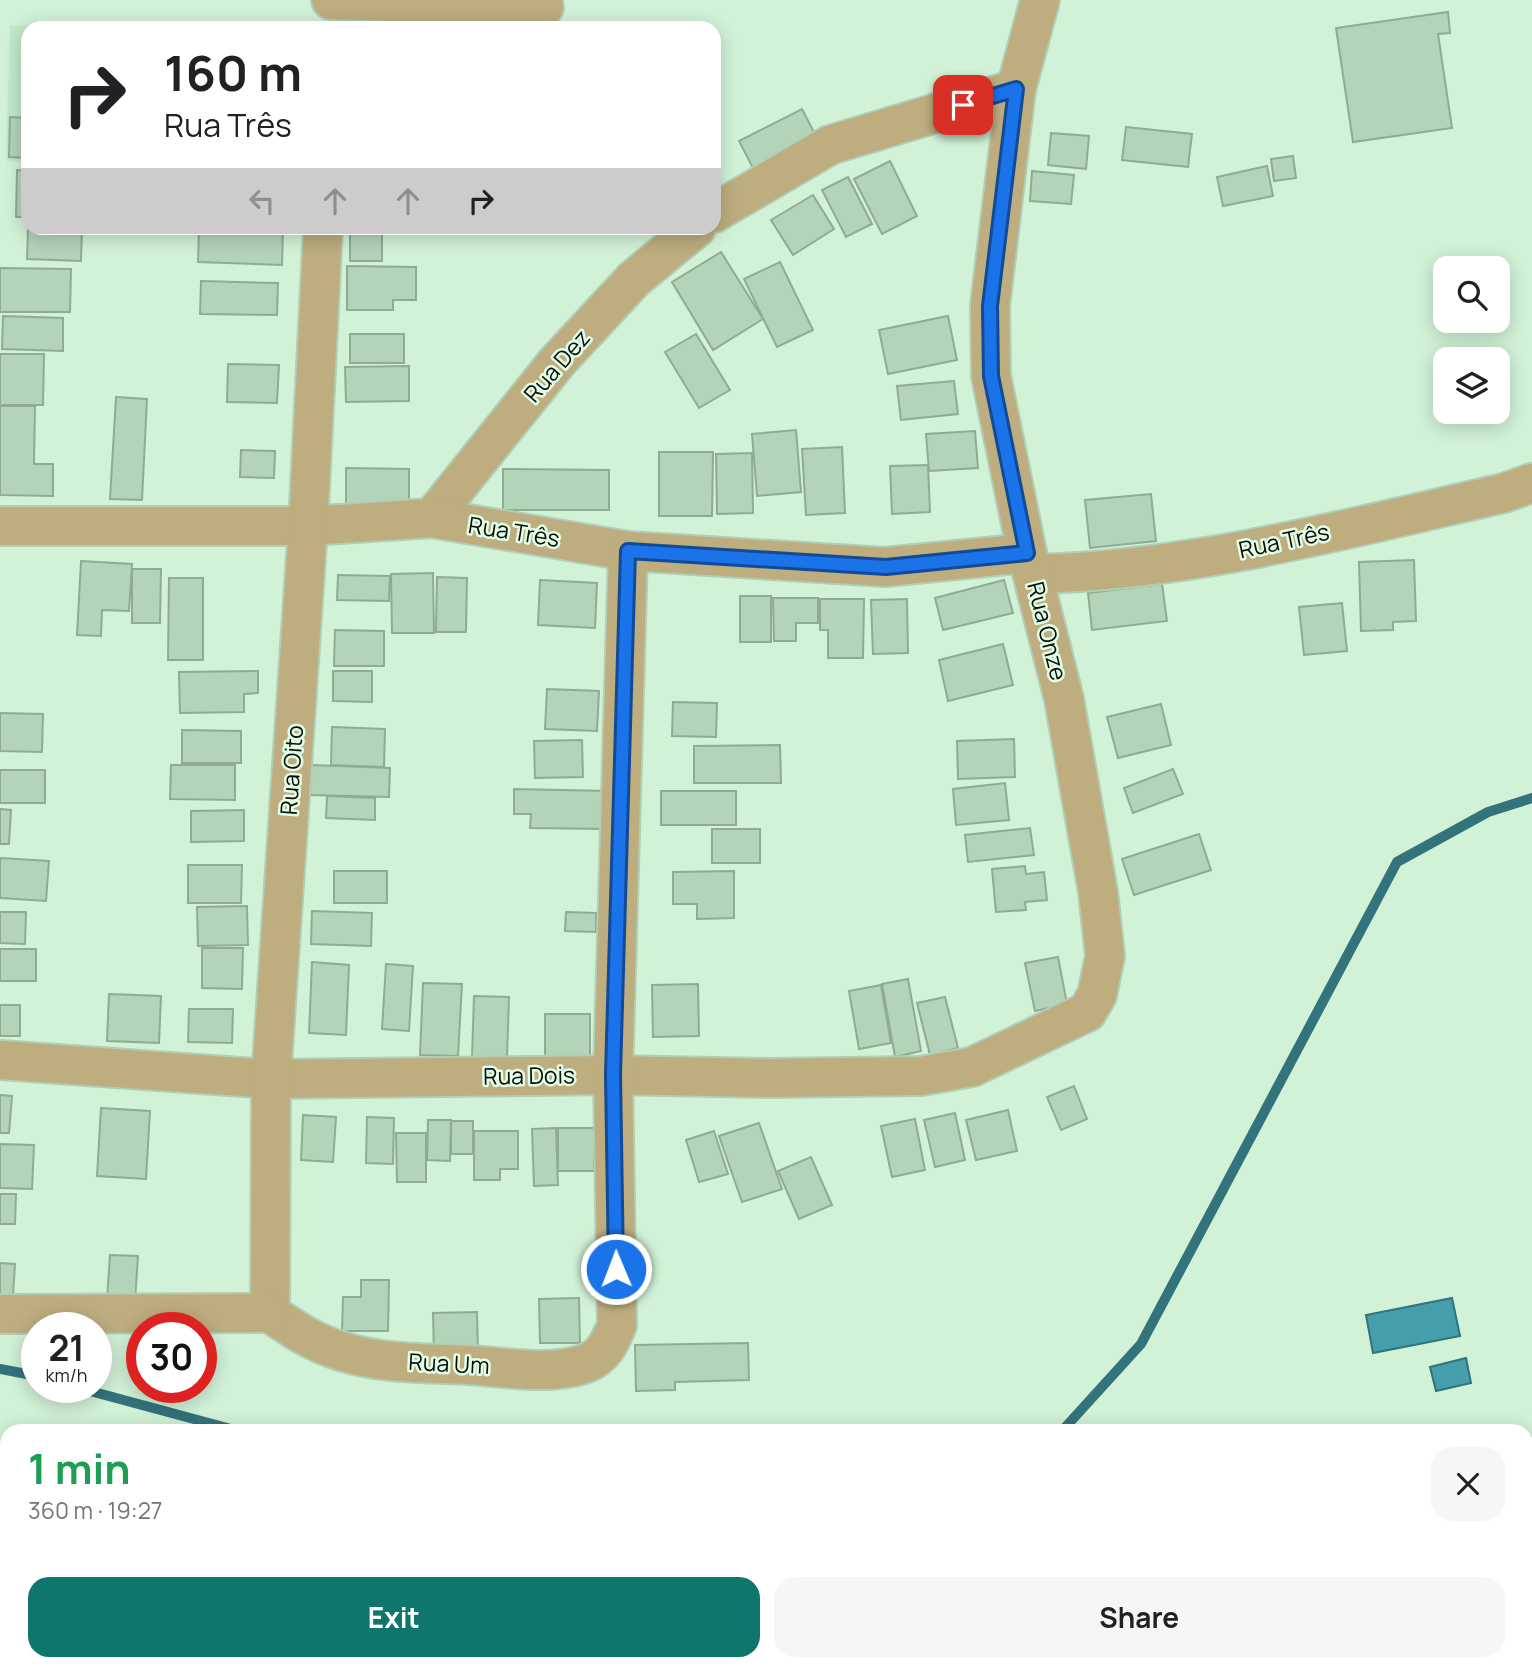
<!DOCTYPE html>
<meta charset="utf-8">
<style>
body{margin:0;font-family:Manrope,sans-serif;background:#f6f6f6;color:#202124;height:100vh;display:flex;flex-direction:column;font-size:26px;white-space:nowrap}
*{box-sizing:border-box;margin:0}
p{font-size:23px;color:#757577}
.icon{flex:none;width:38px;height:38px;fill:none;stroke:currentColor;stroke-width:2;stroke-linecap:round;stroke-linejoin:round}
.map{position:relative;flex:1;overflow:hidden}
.panel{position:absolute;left:0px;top:1424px;width:1533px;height:247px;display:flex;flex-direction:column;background:#fff;border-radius:21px 21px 0 0;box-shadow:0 4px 18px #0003}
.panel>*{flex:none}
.banner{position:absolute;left:21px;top:21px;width:700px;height:214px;border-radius:21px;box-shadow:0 4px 18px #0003;background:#fff;color:#202124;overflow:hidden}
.fabs{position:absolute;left:1433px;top:256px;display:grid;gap:14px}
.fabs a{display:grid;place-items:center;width:77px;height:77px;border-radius:14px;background:#fff;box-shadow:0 4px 18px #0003;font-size:35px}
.speed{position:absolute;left:21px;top:1312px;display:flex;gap:14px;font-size:35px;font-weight:700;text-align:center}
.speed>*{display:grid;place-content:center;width:91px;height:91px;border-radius:50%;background:#fff;box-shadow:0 4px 18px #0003;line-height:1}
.speed small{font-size:18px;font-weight:400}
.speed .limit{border:10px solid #d22;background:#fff;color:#111}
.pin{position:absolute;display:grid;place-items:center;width:60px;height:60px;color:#fff;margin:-30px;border-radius:14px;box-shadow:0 4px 10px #0006}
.me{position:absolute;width:77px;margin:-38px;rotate:359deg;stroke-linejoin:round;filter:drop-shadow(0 0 5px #0008)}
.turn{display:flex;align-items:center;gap:24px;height:147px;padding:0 28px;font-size:32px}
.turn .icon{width:91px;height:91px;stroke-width:2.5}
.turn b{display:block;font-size:49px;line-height:60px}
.lanes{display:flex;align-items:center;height:66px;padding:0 28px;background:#0003;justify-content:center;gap:35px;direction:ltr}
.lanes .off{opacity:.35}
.round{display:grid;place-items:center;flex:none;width:74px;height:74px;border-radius:21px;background:#f6f6f6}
.summary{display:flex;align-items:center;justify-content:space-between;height:119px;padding:0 28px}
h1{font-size:42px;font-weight:700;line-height:52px;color:#1e9e55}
.action{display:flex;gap:14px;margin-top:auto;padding:14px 28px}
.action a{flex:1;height:80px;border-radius:21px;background:#0f766e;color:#fff;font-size:28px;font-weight:700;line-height:80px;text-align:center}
.action a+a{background:#f6f6f6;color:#202124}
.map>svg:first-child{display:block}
.built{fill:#c1e9c9}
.water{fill:#469dac;stroke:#33737b;stroke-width:2}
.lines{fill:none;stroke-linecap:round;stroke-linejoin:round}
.stream{stroke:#33737b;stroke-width:10}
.building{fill:#b4d4ba;stroke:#8dac93;stroke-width:2}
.minor-casing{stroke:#b1ceb6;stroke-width:42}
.minor{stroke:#bdad7f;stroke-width:38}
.route-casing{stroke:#114b97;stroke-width:18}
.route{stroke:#1a73e8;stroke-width:12}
.labels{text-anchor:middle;stroke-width:5;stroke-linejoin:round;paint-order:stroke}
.street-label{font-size:23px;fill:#061008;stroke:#e3fde7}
</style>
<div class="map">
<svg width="1532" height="1671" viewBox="0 0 1532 1671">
<rect width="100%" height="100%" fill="#d1f2d7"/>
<path class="built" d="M10 25 131 28H28V162L6 161Z"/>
<g class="water">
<path d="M1452 1298 1460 1336 1373 1353 1366 1315Z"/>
<path d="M1466 1358 1471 1383 1436 1391 1430 1367Z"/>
</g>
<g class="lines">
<g class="stream">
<path d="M0 1369 37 1376"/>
<path d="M79 1388 242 1432"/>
<path d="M1061 1432 1141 1344 1397 862 1488 812 1532 798"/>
</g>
</g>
<g class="building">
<path d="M1448 12 1450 33 1438 34 1452 128 1353 142 1336 28Z"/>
<path d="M27 37H28V116H25Z"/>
<path d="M802 109 819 142 756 174 739 141Z"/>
<path d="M10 117 28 118V158L9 157Z"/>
<path d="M1126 127 1192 134 1188 167 1122 160Z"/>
<path d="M1051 133 1089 136 1086 169 1048 165Z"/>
<path d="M1293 156 1296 178 1274 181 1271 159Z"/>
<path d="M890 161 917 216 882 234 854 179Z"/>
<path d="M1267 166 1273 196 1223 206 1217 177Z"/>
<path d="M17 170 28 171V217H16Z"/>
<path d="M1032 171 1074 175 1071 204 1030 201Z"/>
<path d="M848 177 872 224 846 237 822 190Z"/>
<path d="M813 195 834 229 793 255 771 220Z"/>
<path d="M28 228H82L81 261 27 259Z"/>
<path d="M199 228H283L282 265 198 262Z"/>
<rect x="350" y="228" width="32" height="33"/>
<path d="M721 252 763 319 713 350 672 282Z"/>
<path d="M780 262 813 330 777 347 744 279Z"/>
<path d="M347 266 416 267V300H393V310H347Z"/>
<path d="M0 268 71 269 70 312H0Z"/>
<path d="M201 281 278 283 277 315 200 314Z"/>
<path d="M3 316 63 318V351L2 349Z"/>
<path d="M948 316 957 360 888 374 879 330Z"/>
<rect x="350" y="334" width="54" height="29"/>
<path d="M696 334 730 390 699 408 665 352Z"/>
<path d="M0 354H44L43 405H0Z"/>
<path d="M228 364 279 365 277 403 227 402Z"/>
<path d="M409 366V401L346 402 345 367Z"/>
<path d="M954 381 958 414 901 420 897 386Z"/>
<path d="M116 397 147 399 142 500 110 499Z"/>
<path d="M0 406H35L34 464H53V496L0 495Z"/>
<path d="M796 430 801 492 757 496 752 434Z"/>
<path d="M975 431 978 468 929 471 926 434Z"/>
<path d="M842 447 845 513 806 515 802 449Z"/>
<path d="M241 450 275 451 274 478 240 477Z"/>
<path d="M659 452H713L712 516H659Z"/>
<path d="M752 453 753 513 717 514 716 454Z"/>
<path d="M928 465 930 512 892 514 890 466Z"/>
<path d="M346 468 409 469V509H346Z"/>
<path d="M503 469 609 470V510H503Z"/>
<path d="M1151 494 1156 541 1090 548 1085 500Z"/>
<path d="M1414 560 1416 621 1393 622V630L1361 631 1359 562Z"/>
<path d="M81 561 132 564 129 611 102 610 101 636 77 635Z"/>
<path d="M132 569H161L160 623H132Z"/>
<path d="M433 573 434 633H392L391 574Z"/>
<path d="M338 575 390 576 389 601 337 600Z"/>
<path d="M437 577 467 578 466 632H436Z"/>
<path d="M169 578H203V660H168Z"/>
<path d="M540 580 597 583 595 628 538 625Z"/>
<path d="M1004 580 1013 613 943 630 935 598Z"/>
<path d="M1162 584 1167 621 1092 630 1088 593Z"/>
<rect x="740" y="596" width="31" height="46"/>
<path d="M773 598H818V623H796V641H774Z"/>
<path d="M820 599H864L863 658H828V630H820Z"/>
<path d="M907 599 908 653 873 654 871 600Z"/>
<path d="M1342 603 1347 651 1304 655 1299 607Z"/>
<path d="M335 630 384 631V666H334Z"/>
<path d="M1003 644 1013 685 948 701 939 660Z"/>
<path d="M258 671V693L244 694V712L180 713 179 672Z"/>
<path d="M333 671H372V702L333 701Z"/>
<path d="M547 689 599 691 597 731 545 729Z"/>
<path d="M673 702 717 703 716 737 672 736Z"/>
<path d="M1161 704 1171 745 1118 758 1107 717Z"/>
<path d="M0 713 43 714 42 752 0 751Z"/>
<path d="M332 727 385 729 384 767 331 765Z"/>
<path d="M182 730 241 731V763H182Z"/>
<path d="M1014 739 1015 777 958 779 957 741Z"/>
<path d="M582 740 583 777 535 778 534 741Z"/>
<path d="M780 745 781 783H694V746Z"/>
<path d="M171 765H235V800L170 799Z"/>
<path d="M311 765 390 768 389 797 310 795Z"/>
<path d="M1173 769 1183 794 1133 813 1124 788Z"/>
<rect x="0" y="770" width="45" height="33"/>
<path d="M1005 783 1009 820 956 825 953 789Z"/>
<path d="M514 789 608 791V829L530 828 531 814H514Z"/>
<rect x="661" y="791" width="75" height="34"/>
<path d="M327 796 375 798V820L326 818Z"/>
<path d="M0 809 11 810 9 844H0Z"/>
<path d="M244 810V841L191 842V811Z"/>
<path d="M1030 828 1034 855 968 862 965 835Z"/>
<rect x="712" y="829" width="48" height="34"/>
<path d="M1199 834 1211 870 1134 895 1122 859Z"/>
<path d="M0 858 49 861 46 901 0 898Z"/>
<path d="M188 865H242L241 903H188Z"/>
<path d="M1025 866 1026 874 1044 872 1047 900 1025 902 1026 910 996 912 992 869Z"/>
<rect x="334" y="871" width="53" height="32"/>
<path d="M734 871V918L697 919V904H673V872Z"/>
<path d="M247 906 248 945 198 946 197 907Z"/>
<path d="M312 911 372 913 371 946 311 944Z"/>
<path d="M0 912H26L25 944 0 943Z"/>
<path d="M566 912 596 913V932L565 931Z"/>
<path d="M202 948H243L242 989 202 988Z"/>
<rect x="0" y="949" width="36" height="32"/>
<path d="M1058 957 1067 1004 1035 1011 1025 963Z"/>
<path d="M312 962 349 965 346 1035 309 1033Z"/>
<path d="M386 964 413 966 409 1031 382 1029Z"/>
<path d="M908 979 921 1051 895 1057 882 984Z"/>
<path d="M423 983 462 984 458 1056 420 1055Z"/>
<path d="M698 984 699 1036 653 1037 652 985Z"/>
<path d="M881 985 891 1043 859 1049 849 991Z"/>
<path d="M109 994 161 996 159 1043 107 1041Z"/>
<path d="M474 996 509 997 507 1058 472 1057Z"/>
<path d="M945 997 958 1048 930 1055 917 1003Z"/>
<rect x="0" y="1005" width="20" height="31"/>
<path d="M189 1009H233L232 1043 188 1042Z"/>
<path d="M545 1014H590V1062L545 1061Z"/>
<path d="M1074 1086 1087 1119 1061 1130 1047 1097Z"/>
<path d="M0 1095 12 1096 9 1133H0Z"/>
<path d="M101 1108 150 1111 146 1179 97 1176Z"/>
<path d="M1008 1110 1017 1151 976 1160 966 1120Z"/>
<path d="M955 1113 965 1160 935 1167 924 1120Z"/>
<path d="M303 1115 336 1117 333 1162 301 1160Z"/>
<path d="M367 1117 394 1118 393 1164 366 1163Z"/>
<path d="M915 1119 925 1170 892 1177 881 1126Z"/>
<path d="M428 1120H451L450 1161 427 1160Z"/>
<rect x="451" y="1121" width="22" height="33"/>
<path d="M759 1123 782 1189 742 1202 719 1136Z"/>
<path d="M556 1128 558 1185 534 1186 532 1129Z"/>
<rect x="558" y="1128" width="36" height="43"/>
<path d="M474 1131H518V1169H500V1180H474Z"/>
<path d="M714 1131 728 1174 699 1182 686 1140Z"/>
<path d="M396 1133H426V1182H397Z"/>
<path d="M0 1144 34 1145 32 1189 0 1188Z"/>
<path d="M811 1157 832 1205 799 1219 778 1171Z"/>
<path d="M0 1194H16L15 1224H0Z"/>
<path d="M110 1255 138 1256 135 1301 107 1300Z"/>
<path d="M0 1263 15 1264 13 1295 0 1294Z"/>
<path d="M361 1280H389L388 1331H342L343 1297H361Z"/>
<path d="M579 1298 580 1343H540L539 1299Z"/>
<path d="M477 1312 478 1353 434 1354 433 1313Z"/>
<path d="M748 1343 749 1380 675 1382V1390L636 1391 635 1345Z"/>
<path d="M0 1539 5 1576 0 1577Z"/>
<path d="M7 1648V1664H19L21 1671H0V1650Z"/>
<path d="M35 1664H59L62 1671H21Z"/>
<path d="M68 1664H101L102 1668 92 1671H70Z"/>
<path d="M428 1664H463L452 1671H433Z"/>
<path d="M476 1664H499L503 1671H465Z"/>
<path d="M1036 1664H1078L1080 1671H1038Z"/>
<path d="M1090 1664H1131L1133 1671H1093Z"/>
<path d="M1173 1664H1203L1179 1671H1175Z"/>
</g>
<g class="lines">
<defs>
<g id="minor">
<path d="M331 0 544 7"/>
<path d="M714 213 830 145 1016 89"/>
<path d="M432 518 557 362 634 279 696 228"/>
<path d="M0 526H308L432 518 628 551 885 567 1027 553"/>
<path d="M1033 574C1192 571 1349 528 1504 493L1532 483"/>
<path d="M0 1060 271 1079 613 1075 770 1078 921 1076 972 1067 1087 1012 1097 995 1105 956 1098 892 1064 699 1027 553 991 376 990 306 1016 89 1040 0"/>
<path d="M270 1313C293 1329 314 1343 341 1351 380 1364 426 1363 468 1365 505 1367 548 1376 584 1364 604 1357 610 1342 617 1325L613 1075 628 551"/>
<path d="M270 1313 271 1079 308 526 323 228"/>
<path d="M0 1314 270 1313"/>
<path d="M415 1664 418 1671"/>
<path d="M126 1671 140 1664"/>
<path d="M1280 1671 1301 1664"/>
</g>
</defs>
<use href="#minor" class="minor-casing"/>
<use href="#minor" class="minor"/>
</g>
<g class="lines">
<defs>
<path id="route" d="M616 1269 613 1074 628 551 886 567 1027 553 991 376 990 306 1016 89 963 105"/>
</defs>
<use href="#route" class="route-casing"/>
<use href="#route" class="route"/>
</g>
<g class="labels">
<g class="street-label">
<text transform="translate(557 366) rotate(-49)" y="8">Rua Dez</text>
<text transform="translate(514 532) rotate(9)" y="8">Rua Três</text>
<text transform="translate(1284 541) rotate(-12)" y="8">Rua Três</text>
<text transform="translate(1047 631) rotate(76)" y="8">Rua Onze</text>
<text transform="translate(292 770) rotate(-86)" y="8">Rua Oito</text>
<text transform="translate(529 1076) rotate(-1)" y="8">Rua Dois</text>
<text transform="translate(449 1364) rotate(3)" y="8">Rua Um</text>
</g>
</g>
</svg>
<div class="fabs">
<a><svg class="icon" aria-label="search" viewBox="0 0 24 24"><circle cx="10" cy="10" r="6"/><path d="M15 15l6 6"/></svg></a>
<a><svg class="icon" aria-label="layers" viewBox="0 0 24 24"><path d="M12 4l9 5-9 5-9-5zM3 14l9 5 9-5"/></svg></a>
</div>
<div class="speed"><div>21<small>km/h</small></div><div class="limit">30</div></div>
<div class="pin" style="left:963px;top:105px;background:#d93025"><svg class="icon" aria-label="arrive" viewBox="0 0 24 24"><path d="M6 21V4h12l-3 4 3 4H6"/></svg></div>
<svg class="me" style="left:616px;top:1269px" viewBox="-20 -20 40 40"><circle r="17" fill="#1a73e8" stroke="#fff" stroke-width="3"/><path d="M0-11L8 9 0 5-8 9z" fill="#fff"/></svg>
<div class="banner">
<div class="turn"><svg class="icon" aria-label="right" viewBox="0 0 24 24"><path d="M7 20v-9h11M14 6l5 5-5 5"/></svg><div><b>160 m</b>Rua Três</div></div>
<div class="lanes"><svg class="icon off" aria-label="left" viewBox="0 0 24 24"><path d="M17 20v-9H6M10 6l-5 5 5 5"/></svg><svg class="icon off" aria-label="ahead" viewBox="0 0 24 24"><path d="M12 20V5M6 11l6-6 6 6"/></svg><svg class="icon off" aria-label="ahead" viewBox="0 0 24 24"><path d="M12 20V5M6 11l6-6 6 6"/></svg><svg class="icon" aria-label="right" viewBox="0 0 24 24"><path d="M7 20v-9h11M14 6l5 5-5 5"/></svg></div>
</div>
<section class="panel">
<div class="summary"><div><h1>1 min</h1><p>360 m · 19:27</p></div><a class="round"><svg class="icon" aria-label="close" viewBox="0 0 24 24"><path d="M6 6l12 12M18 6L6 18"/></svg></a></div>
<div class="action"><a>Exit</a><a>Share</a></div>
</section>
</div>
